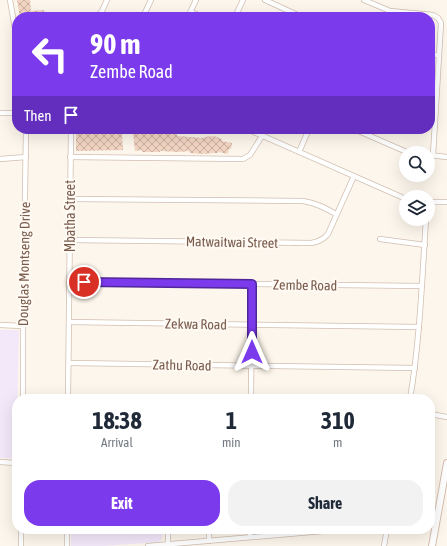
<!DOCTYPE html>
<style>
body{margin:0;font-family:"Asap Condensed",sans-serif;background:#f2f2f3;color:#1f2937;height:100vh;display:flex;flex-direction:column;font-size:15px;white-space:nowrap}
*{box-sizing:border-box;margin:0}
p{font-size:13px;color:#747a83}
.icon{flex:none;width:22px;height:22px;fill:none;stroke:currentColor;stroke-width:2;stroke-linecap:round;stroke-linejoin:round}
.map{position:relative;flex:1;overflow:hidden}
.details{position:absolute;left:12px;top:394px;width:423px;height:140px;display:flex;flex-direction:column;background:#fff;border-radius:16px;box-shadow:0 4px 16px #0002}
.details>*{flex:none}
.hud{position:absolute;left:12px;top:12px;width:423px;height:122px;border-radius:16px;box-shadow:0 4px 16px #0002;background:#7c3aed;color:#fff;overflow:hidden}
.buttons{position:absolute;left:399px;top:146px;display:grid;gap:8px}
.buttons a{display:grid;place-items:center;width:36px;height:36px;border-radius:50%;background:#fff;box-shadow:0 4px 16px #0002;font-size:20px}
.pin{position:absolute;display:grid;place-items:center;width:34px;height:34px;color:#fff;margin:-17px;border:2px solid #fff;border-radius:50%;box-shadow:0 1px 4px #0007}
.me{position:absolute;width:44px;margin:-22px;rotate:0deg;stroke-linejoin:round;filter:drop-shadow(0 0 3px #0008)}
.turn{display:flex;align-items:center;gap:14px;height:84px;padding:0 12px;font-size:18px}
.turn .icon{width:52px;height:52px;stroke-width:2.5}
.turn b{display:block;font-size:28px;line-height:34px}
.then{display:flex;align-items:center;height:38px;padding:0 12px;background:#0003;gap:8px;font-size:15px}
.eta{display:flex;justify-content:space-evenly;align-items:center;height:68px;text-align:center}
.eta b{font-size:24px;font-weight:700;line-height:28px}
.primary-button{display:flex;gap:8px;margin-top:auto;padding:8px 12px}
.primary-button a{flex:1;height:46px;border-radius:16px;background:#7c3aed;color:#fff;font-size:16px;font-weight:700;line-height:46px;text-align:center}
.primary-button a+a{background:#f2f2f3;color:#1f2937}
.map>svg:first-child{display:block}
.education{fill:#f3e8fa}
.building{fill:url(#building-cross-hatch)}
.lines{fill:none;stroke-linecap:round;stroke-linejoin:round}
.street-casing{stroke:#d1beb0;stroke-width:6}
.secondary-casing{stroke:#d6c0b0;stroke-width:8}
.street{stroke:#fff;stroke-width:4.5}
.secondary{stroke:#fff;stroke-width:6}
.route-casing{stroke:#51269a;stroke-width:10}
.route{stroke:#7c3aed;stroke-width:7}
.labels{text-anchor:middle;stroke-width:4;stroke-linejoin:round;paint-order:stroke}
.street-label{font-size:14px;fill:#7a5c4d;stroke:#fffaf3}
</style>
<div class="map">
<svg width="447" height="546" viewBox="0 0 447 546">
<defs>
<pattern id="building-cross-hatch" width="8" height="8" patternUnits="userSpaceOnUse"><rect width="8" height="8" fill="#f3d5c3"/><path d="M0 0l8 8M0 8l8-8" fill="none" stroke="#cab0a1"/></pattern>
</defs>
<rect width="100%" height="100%" fill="#fdf6ec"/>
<g class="education">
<path d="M0 330H19L16 458H0Z"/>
<path d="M71 529H162V539L159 542 104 546H71Z"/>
</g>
<g class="building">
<path d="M17 0H30L31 11 44 10 45 17H20Z"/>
<path d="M76 129H123L122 133 123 150 76 151Z"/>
<path d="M125 129H177V136L204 138V137L214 136 222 139V141L232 143 231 149H229L228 154 218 152V153H214L203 154 190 153 189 151 179 152 160 151V152H142V150L135 151 133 133 125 132Z"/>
</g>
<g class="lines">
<defs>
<g id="street">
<path d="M10 0 17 40"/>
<path d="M265 0 302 17"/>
<path d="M364 0 390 11 433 15 438 18 441 23 433 155"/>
<path d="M191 12 203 17"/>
<path d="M97 17 102 11 107 0"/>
<path d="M143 17 151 0"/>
<path d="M188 17 196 0"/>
<path d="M235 17 243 0"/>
<path d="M430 55H439"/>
<path d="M0 113H17"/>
<path d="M247 129 406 199"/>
<path d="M354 129 409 153"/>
<path d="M299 152 309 129"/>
<path d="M428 155 447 157"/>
<path d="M70 157 243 159 250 155 262 136"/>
<path d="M0 159 26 157"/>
<path d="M71 199 303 201C316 203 325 208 336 214"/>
<path d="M428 202H447"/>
<path d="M380 239 425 245"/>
<path d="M70 240 311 243C318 242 323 240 328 234L354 176"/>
<path d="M70 282 421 286"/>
<path d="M69 322 419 327"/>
<path d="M0 325 23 326"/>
<path d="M69 363 415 368"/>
<path d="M23 399V326L26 129"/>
<path d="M68 399 71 129"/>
<path d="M251 399 252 284"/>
<path d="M410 399C420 340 422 279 426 219"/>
<path d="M430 414 447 417"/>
<path d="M0 462 17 463"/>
<path d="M250 537V529"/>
<path d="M209 541V529"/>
<path d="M168 544V529"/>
<path d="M21 546V529"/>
<path d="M67 546V529"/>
<path d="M148 546 346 529"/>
<path d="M384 546 387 529"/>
</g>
<path id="secondary" d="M432 546 447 463"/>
</defs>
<use href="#street" class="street-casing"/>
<use href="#secondary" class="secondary-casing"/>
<use href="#street" class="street"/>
<use href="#secondary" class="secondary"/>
</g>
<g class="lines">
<defs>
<path id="route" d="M84 282 252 284V352"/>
</defs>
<use href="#route" class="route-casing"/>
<use href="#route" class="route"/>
</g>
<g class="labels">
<g class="street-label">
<text transform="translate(70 216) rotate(-90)" y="5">Mbatha Street</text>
<text transform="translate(232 242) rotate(1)" y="5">Matwaitwai Street</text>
<text transform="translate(24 264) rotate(-89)" y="5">Douglas Montseng Drive</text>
<text transform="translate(305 285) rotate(1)" y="5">Zembe Road</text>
<text transform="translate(196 324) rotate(1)" y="5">Zekwa Road</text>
<text transform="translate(182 365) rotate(1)" y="5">Zathu Road</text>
</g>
</g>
</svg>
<div class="buttons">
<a><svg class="icon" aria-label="search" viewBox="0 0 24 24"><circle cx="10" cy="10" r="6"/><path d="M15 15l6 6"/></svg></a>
<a><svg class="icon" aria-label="layers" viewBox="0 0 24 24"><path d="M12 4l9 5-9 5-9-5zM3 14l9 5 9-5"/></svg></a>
</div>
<div class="pin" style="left:84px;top:282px;background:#d93025"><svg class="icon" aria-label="arrive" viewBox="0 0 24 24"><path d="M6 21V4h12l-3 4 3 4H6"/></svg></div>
<svg class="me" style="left:252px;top:352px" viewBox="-20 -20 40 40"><path d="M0-17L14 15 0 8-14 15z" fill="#7c3aed" stroke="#fff" stroke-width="4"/></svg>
<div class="hud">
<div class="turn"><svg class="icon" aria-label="left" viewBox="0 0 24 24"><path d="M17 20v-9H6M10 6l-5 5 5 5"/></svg><div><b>90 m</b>Zembe Road</div></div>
<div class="then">Then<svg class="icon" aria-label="arrive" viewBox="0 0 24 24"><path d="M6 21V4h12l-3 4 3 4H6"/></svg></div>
</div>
<section class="details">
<div class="eta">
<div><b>18:38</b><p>Arrival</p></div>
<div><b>1</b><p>min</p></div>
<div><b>310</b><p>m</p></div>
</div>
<div class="primary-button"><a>Exit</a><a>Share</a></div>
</section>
</div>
